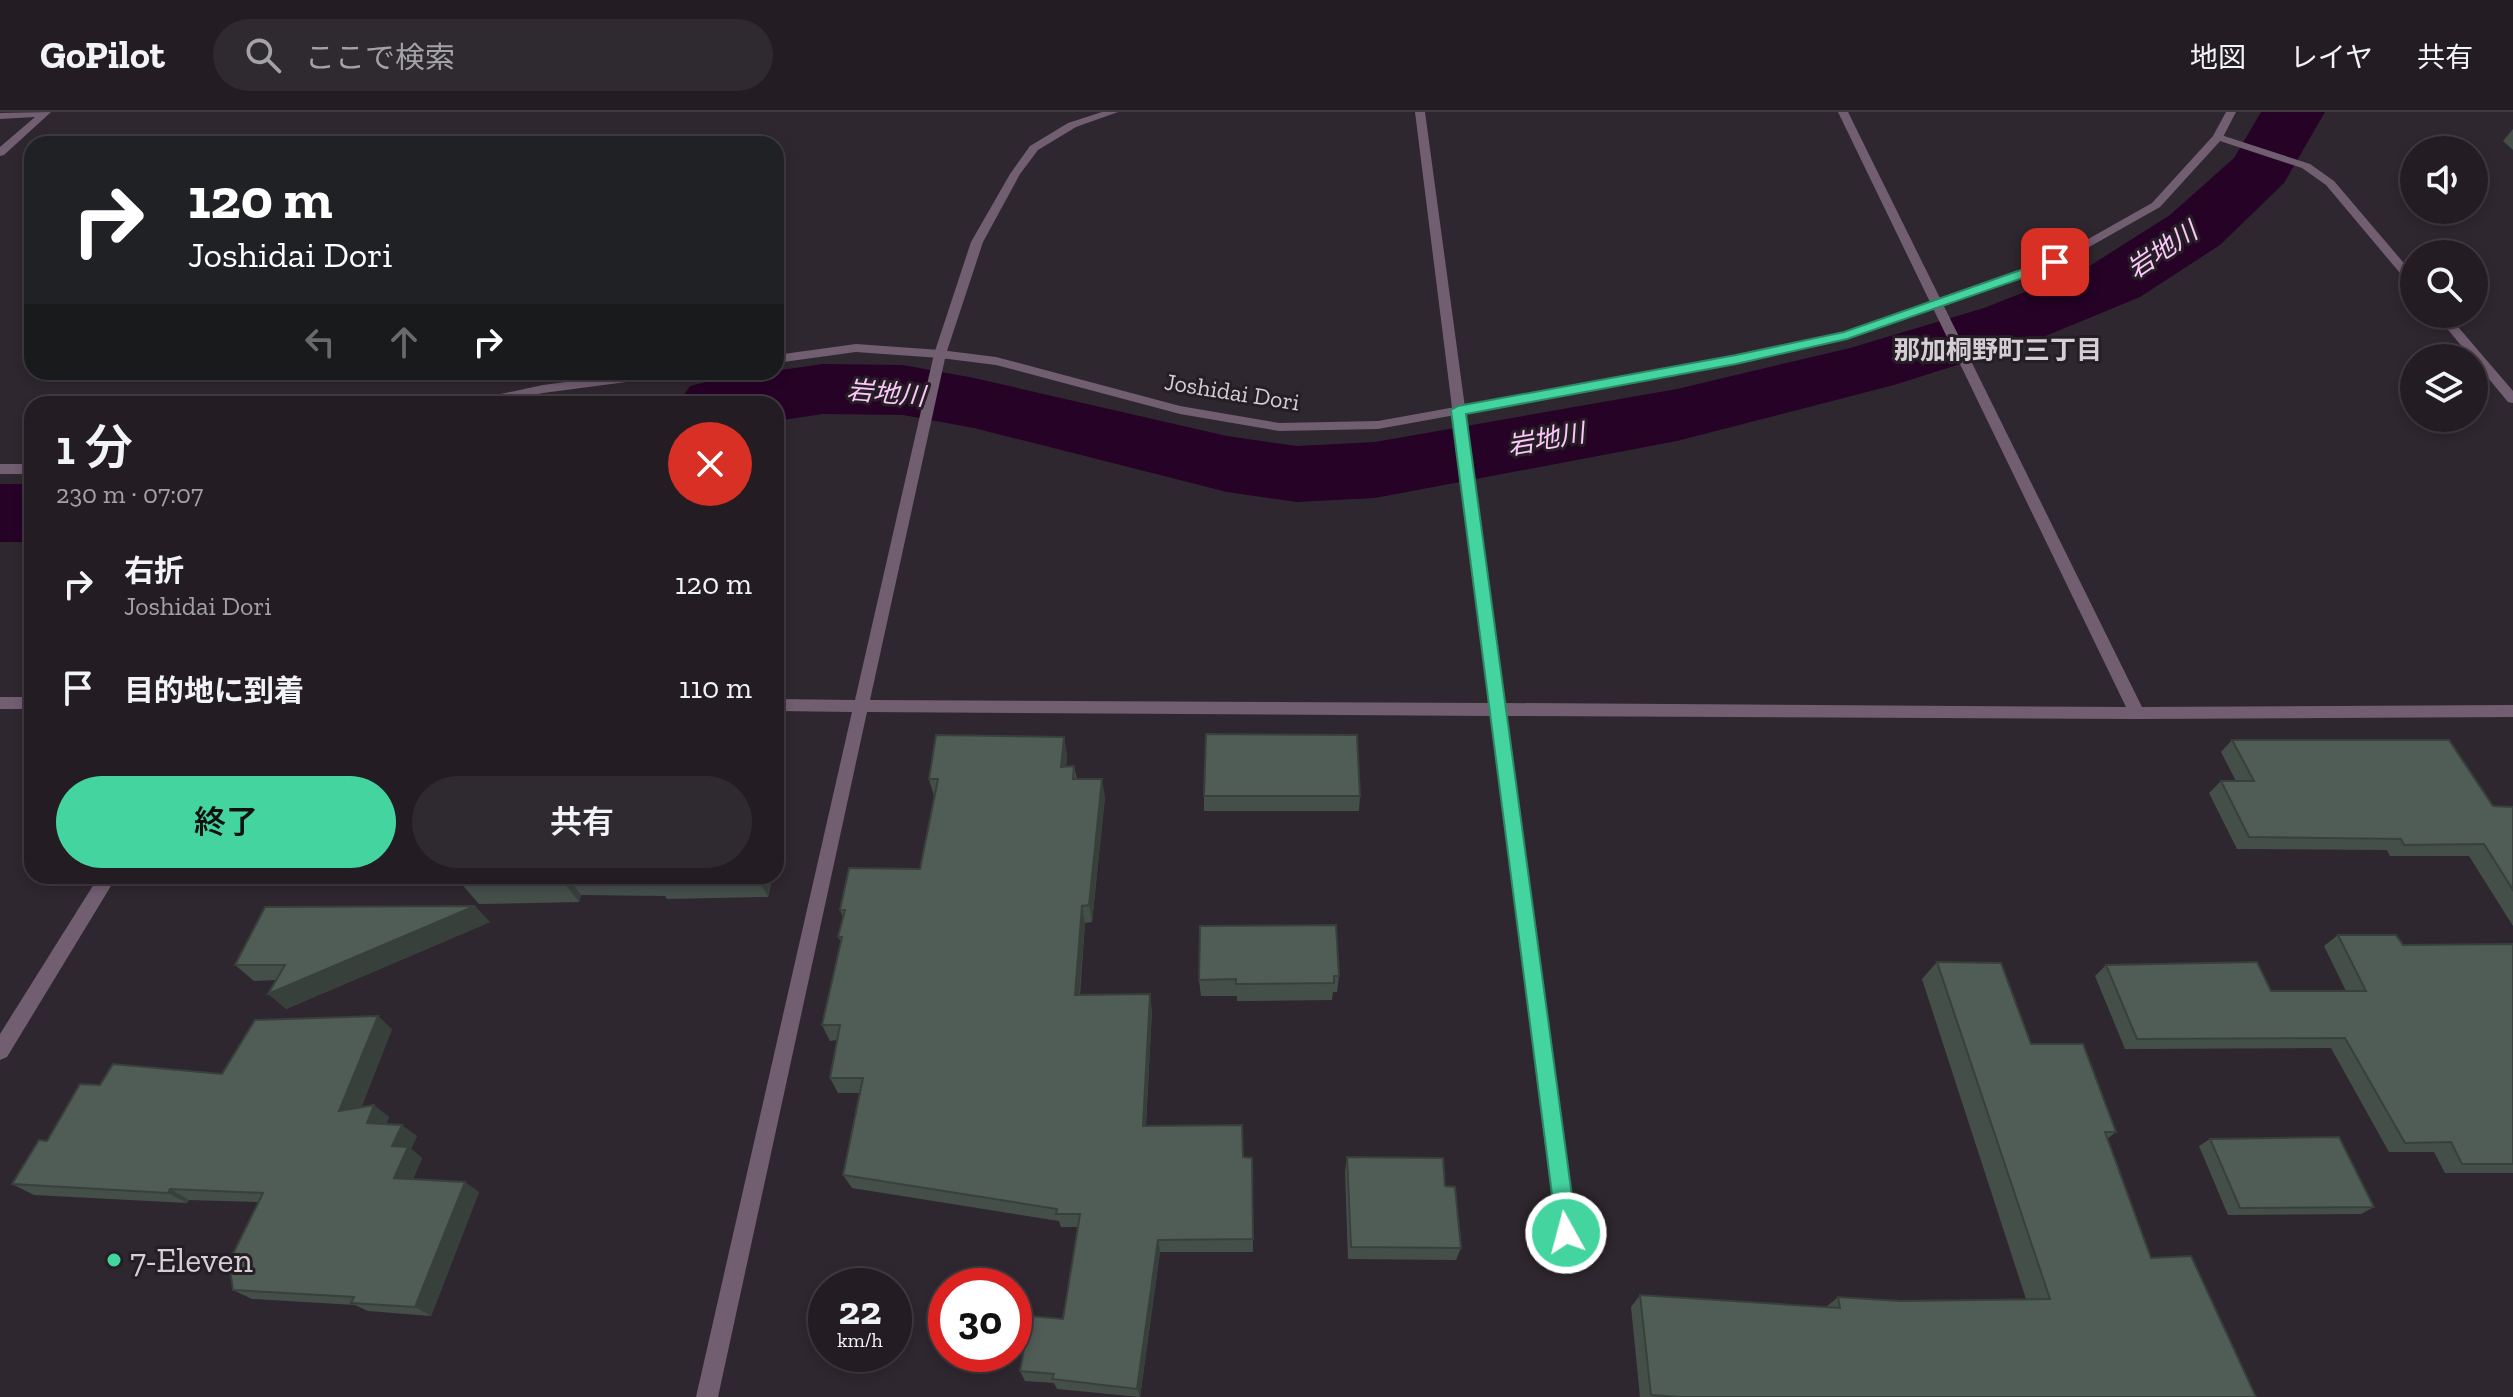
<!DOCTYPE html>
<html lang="ja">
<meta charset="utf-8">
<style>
body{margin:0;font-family:"Zilla Slab","Noto Sans JP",serif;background:#2f2a30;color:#f1f3f6;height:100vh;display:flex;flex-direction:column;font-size:30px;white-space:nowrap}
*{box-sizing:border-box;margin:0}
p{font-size:26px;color:#a3a2a6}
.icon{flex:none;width:44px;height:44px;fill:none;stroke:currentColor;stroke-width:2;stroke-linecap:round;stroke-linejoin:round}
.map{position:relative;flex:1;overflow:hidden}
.side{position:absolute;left:24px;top:284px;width:760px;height:488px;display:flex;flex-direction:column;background:#231d23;border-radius:24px;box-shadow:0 4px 12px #0003,0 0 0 2px #403b41}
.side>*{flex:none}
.hud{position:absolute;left:24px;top:24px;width:760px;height:244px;border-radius:24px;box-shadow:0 4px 12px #0003,0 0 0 2px #403b41;background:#202124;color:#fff;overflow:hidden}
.fabs{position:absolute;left:2400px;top:24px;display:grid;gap:16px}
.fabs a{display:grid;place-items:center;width:88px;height:88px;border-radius:50%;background:#231d23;box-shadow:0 4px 12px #0003,0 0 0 2px #403b41;font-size:40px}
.speed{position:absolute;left:808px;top:1156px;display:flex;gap:16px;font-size:40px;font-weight:700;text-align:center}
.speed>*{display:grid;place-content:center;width:104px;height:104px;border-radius:50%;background:#231d23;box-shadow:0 4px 12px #0003,0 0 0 2px #403b41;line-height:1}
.speed small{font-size:20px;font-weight:400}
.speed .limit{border:12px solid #d22;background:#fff;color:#111}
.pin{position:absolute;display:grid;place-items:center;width:68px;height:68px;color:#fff;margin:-34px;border-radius:16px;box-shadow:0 4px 12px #0006}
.me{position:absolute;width:88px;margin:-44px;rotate:353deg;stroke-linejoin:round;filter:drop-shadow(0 0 6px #0008)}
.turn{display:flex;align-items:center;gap:28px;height:168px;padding:0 32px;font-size:36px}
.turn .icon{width:104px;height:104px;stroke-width:2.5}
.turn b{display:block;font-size:56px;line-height:68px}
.lanes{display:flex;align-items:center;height:76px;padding:0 32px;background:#0003;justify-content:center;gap:40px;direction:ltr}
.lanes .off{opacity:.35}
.round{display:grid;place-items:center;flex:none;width:84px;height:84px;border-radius:42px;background:#2f2a30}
.head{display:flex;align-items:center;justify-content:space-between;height:136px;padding:0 32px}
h1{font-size:48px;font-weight:600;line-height:60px}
.cta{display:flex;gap:16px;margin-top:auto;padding:16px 32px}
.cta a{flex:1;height:92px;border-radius:48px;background:#44d49f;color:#111;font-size:32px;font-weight:600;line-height:92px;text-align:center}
.cta a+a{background:#2f2a30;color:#f1f3f6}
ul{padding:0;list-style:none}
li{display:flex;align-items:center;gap:24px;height:104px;padding:0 32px}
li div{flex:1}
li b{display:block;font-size:30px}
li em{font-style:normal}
header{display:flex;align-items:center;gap:48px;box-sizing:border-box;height:112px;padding:0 40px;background:#231d23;border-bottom:2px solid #403b41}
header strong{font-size:38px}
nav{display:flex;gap:44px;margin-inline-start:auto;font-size:28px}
.search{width:560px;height:72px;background:#2f2a30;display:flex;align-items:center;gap:20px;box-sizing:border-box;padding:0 28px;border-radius:44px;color:#a3a2a6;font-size:30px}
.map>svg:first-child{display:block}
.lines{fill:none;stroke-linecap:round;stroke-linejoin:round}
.river{fill:#260227;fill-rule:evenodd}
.minor{fill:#725e71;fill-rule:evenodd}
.tertiary{fill:#725e71;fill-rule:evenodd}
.wall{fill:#454f4a}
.shaded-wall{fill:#38403c}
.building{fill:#505c56;stroke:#38403c;stroke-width:2}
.route{fill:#44d49f;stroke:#2c8a67;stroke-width:2}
.poi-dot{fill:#44d49f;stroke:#251e25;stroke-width:3}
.labels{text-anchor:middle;stroke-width:6;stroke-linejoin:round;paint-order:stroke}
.far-street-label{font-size:24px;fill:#d4cfd4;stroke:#251e25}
.far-water-label{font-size:26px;font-style:italic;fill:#fdc7fc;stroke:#251e25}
.far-neighbourhood-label{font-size:26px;font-weight:bold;fill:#d4cfd4;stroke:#251e25}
.near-poi-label{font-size:34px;fill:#d4cfd4;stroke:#251e25;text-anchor:start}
</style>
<header>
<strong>GoPilot</strong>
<div class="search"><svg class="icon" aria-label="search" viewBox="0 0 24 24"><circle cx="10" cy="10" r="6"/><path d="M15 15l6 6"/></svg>ここで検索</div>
<nav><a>地図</a><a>レイヤ</a><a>共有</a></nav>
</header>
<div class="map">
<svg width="2513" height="1285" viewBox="0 0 2513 1285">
<rect width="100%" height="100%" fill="#2f272f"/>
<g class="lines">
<g class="river">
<path d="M2261 0H2325L2284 71 2220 133 2140 185 2036 228 1894 273 1677 329 1375 386 1297 390 1227 380 974 316 903 303 823 302 776 309V292H678L690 274 718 267 823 252 903 253 974 266 1227 324 1297 334 1375 330 1677 277 1850 236 1984 196 2088 155 2170 103 2234 46Z"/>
<rect x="0" y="372" width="32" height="58"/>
</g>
<g class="minor">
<path d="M51 0 4 43 0 44V35L35 5 0 7V1Z"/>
<path d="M1102 0H1118L1076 15 1038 38 1020 62 983 130 946 242 870 588 1489 591 1415 0H1425L1505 591 2126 595 1838 0H1848L2142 595 2513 593V605L2137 607 1506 604 1580 1152 1577 1159 1570 1162 1563 1159 1560 1152 1491 604 867 600 718 1285H696L852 600 776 599V587L855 588 934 242 971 130 1010 62 1030 34 1068 11Z"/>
<path d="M2218 22 2310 52 2334 69 2414 163V174L2410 173 2326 73 2302 56 2214 27 2213 25Z"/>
<path d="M2435 202H2447L2513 279V291L2508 290Z"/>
<rect x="0" y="585" width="32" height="12"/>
</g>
<g class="tertiary">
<path d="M2226 0H2236L2222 27 2160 95 2059 152 1847 227 1736 252 1378 317 1279 319 1180 302 996 253 940 246 856 240 776 251V243L856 232 940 238 996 245 1180 294 1279 311 1378 309 1736 244 1844 220 1931 191 2051 148 2152 91 2213 24Z"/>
<path d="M642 260H678L672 264 543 281 492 292H466L472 288 543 273Z"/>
<rect x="0" y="352" width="32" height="10"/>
<path d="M99 764H117L7 945 0 948V922Z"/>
</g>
</g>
<g class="wall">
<path d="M2513 17V38L2503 29Z"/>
<path d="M1064 625 1067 643 1066 654H1074L1077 667 1105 685 1092 810 1085 811 1080 883 1152 898 1146 1014 1243 1045 1252 1046 1253 1140H1160L1140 1285 1057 1277 1054 1271 1025 1269 1020 1259 1063 1207 1078 1115H1061L1059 1109 852 1076 843 1063 860 981H838L830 966 837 928 830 929 822 913 841 830 838 825 843 805 840 798 920 757 934 684 929 667Z"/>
<path d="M2232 628 2493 694 2513 695V814L2469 744H2390L2387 738 2237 737 2209 681 2221 669H2236L2221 640Z"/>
<path d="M1204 684H1360L1359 699H1204Z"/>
<path d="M461 764H773L768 785 667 787 665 784 581 783 579 790 479 792 459 769Z"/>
<path d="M490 810 286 897 276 868 254 869 235 853Z"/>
<path d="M2338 823 2403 833 2513 832V1061H2445L2434 1040H2389L2331 936 2125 937 2095 864 2106 853 2271 879H2346L2324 834Z"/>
<path d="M1937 850 2031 932 2116 1020 2107 1027 2151 1146 2256 1285H1640L1631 1195 1640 1183 1826 1195 1838 1185 1900 1189 2026 1187 1922 867Z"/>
<path d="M1339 864 1337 880H1333L1332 888 1237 889V884H1201L1199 868Z"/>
<path d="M392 917 361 996 389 1005 386 1012 417 1024 411 1037 422 1046 413 1067 479 1080 431 1204 368 1199 355 1193 252 1187 233 1178 258 1090 189 1088 187 1091 34 1083 12 1072 47 1029 100 973 222 962Z"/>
<path d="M2210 1027 2374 1095 2361 1102 2228 1103 2199 1034Z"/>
<path d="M1347 1045 1445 1074 1461 1136 1456 1148 1348 1147 1345 1059Z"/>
</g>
<g class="shaded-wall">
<path d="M1064 625 1067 643 1065 673 1061 655Z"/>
<path d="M1102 667 1105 685 1092 810 1089 793Z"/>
<path d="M776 730 780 739 776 754Z"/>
<path d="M562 764H567L581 783 579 790 561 767Z"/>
<path d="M756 764H773L768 785Z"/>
<path d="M475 794 490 810 286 897 268 882Z"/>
<path d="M1082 794 1085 811 1078 898 1075 883Z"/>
<path d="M1150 882 1152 898 1145 1028 1143 1014Z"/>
<path d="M378 904 392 917 355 1011 339 999Z"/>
<path d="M374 993 389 1005 382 1022 367 1011Z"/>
<path d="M402 1013 417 1024 411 1037 422 1046 409 1077 394 1066 392 1034Z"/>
<path d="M465 1070 479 1080 431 1204 415 1195Z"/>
<path d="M170 1077 189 1088 187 1091 168 1081Z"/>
<path d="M1158 1128 1160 1140 1140 1285 1137 1277Z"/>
</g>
<g class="building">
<path d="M1206 622 1357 623 1360 684H1204Z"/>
<path d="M936 623 1064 625 1061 655 1074 654 1073 667H1102L1089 793 1082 794 1075 883 1150 882 1143 1014 1242 1013 1243 1045 1252 1046 1253 1127 1158 1128 1137 1277 1052 1267 1054 1262 1020 1259 1030 1204 1063 1207 1080 1102H1056L1057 1097 843 1063 863 966H830L840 913H822L842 825H838L845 798H840L849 756 920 757 938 667H929Z"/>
<path d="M2232 628H2449L2493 694 2513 695V778L2484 732 2404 733 2401 727 2249 725 2221 669H2254Z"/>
<path d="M461 764H562L561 767 459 769Z"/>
<path d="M475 794 268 882 285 853H235L265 795Z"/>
<path d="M1336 813 1339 864H1334V871L1236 872V867L1199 868 1200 814Z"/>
<path d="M2338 823H2396L2403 833 2513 832V1052H2462L2451 1030 2405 1031 2345 926 2137 927 2106 853 2257 850 2271 879H2366Z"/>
<path d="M1937 850 2001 851 2031 932H2083L2116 1020H2105L2151 1146 2191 1144 2256 1285H1679L1651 1283 1640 1183 1840 1196 1838 1185 1900 1189 2050 1187Z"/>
<path d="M378 904 339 999 374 993 367 1011 402 1013 392 1034 408 1035 394 1066 465 1070 415 1195 351 1191 354 1185 233 1178 229 1150 263 1081 170 1077 168 1081 12 1072 39 1028 47 1029 80 972 100 973 113 952 222 962 255 908Z"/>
<path d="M2339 1025 2374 1095 2240 1096 2210 1027Z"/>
<path d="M1347 1045 1443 1046 1445 1074 1455 1075 1461 1136 1351 1135Z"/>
</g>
<path class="route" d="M2055 146 2062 150 2060 153 1847 227 1736 252 1466 302 1577 1121 1574 1129 1566 1133 1558 1129 1451 298 1458 294 1736 243 1844 220Z"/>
<circle class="poi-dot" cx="114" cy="1148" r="8"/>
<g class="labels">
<g class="far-street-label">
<text transform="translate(1232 280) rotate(9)" y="8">Joshidai Dori</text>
</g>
<g class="far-water-label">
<text transform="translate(2162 138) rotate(-34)" y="9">岩地川</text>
<text transform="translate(886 281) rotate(5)" y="9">岩地川</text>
<text transform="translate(1546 327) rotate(-10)" y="9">岩地川</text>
</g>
<g class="far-neighbourhood-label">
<text x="1998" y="247">那加桐野町三丁目</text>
</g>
<g class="near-poi-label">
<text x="130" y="1160">7-Eleven</text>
</g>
</g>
</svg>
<div class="fabs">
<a><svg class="icon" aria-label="sound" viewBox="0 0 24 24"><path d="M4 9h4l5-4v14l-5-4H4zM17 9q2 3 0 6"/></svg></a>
<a><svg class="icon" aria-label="search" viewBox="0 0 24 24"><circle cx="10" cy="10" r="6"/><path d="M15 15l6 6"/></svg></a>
<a><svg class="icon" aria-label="layers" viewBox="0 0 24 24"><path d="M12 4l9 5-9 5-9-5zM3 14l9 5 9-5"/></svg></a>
</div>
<div class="speed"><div>22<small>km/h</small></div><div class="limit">30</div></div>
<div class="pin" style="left:2055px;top:150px;background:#d93025"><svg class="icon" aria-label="arrive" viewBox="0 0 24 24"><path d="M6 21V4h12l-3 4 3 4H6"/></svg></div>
<svg class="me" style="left:1566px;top:1121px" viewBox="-20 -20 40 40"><circle r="17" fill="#44d49f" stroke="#fff" stroke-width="3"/><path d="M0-11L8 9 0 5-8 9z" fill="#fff"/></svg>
<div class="hud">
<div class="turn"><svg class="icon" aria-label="right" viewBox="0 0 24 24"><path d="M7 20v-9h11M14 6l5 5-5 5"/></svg><div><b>120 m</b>Joshidai Dori</div></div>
<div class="lanes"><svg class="icon off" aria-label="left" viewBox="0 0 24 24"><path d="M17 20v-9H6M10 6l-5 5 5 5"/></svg><svg class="icon off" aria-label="ahead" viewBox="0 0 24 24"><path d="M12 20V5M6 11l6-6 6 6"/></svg><svg class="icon" aria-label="right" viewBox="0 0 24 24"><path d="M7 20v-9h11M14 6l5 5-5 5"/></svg></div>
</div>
<section class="side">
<div class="head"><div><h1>1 分</h1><p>230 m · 07:07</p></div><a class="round" style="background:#d93025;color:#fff"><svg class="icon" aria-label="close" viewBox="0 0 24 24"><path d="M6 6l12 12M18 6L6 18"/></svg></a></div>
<ul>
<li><svg class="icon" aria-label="right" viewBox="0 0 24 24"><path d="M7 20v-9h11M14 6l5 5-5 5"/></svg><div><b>右折</b><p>Joshidai Dori</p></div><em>120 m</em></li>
<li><svg class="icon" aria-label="arrive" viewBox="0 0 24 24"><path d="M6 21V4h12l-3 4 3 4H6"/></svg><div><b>目的地に到着</b></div><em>110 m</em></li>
</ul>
<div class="cta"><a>終了</a><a>共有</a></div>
</section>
</div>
